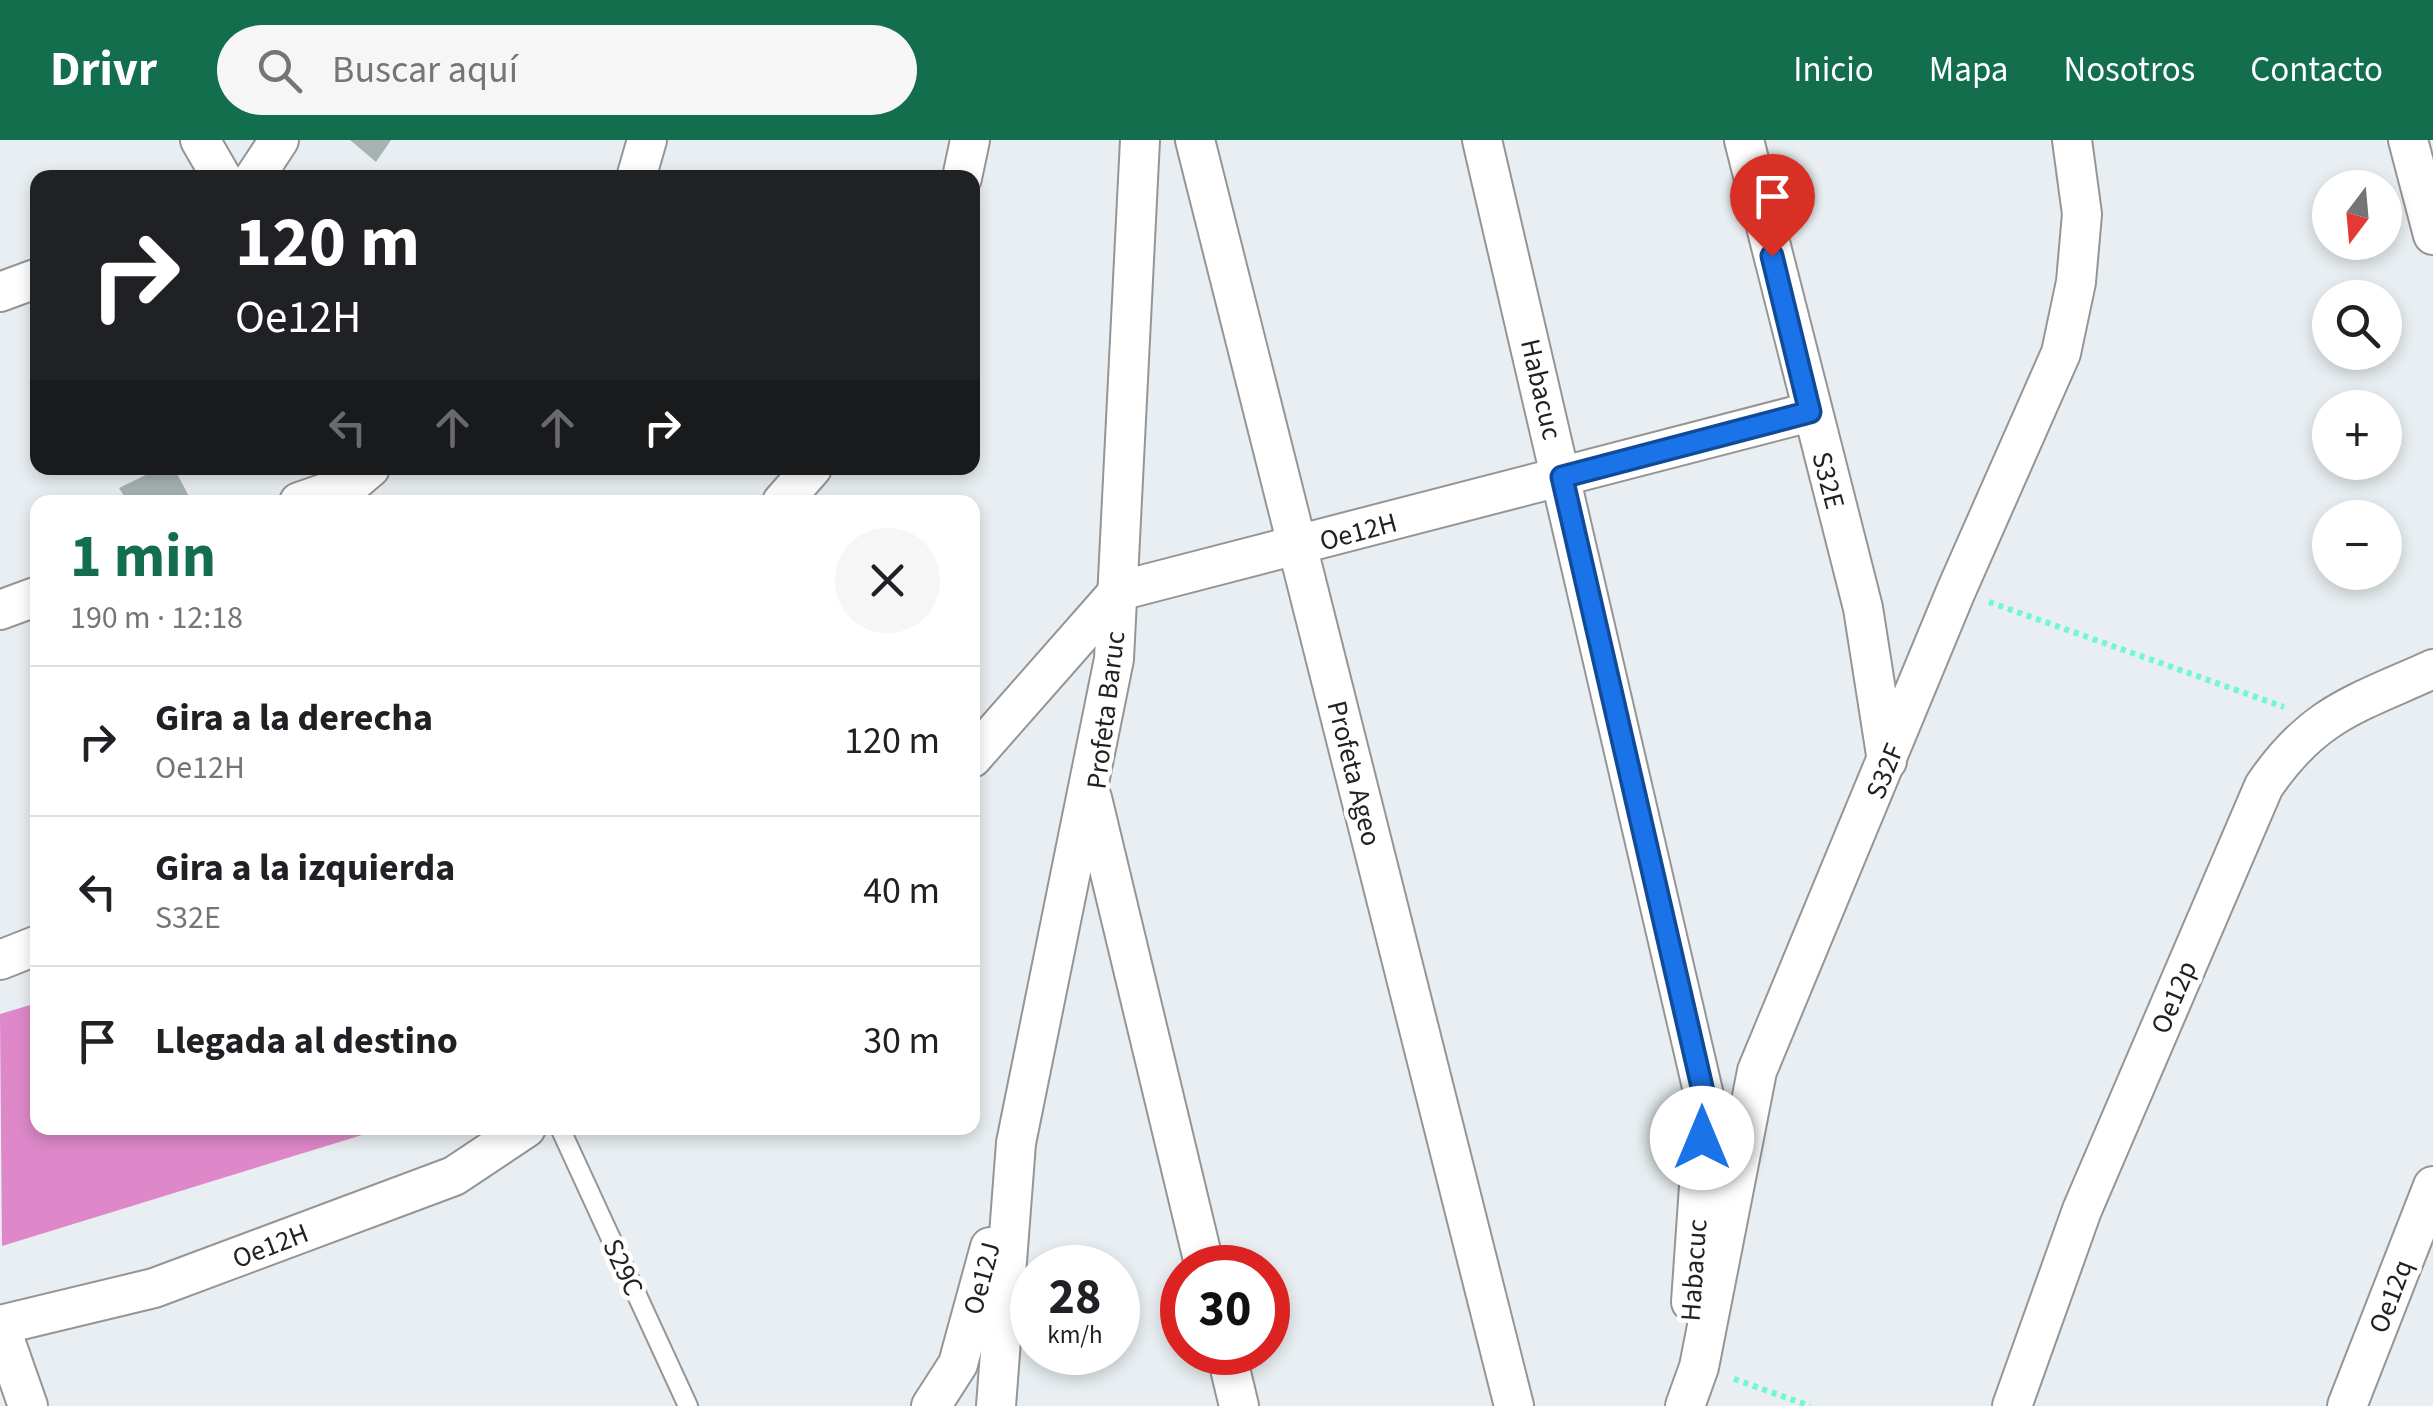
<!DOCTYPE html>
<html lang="es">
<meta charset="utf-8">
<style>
body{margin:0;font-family:"Source Sans 3",sans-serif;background:#f6f6f6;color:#202124;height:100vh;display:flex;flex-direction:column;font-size:38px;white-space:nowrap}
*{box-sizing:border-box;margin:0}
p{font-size:32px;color:#757577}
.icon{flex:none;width:55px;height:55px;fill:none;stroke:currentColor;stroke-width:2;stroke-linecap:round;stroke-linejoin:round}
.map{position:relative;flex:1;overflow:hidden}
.drawer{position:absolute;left:30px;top:355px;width:950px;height:640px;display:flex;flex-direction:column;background:#fff;border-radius:20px;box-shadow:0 5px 15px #0003}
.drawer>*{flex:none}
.banner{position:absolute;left:30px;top:30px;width:950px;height:305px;border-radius:20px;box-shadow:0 5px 15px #0003;background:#202124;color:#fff;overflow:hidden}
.needle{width:65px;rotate:196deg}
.tools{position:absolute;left:2312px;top:30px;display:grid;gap:20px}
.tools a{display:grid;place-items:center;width:90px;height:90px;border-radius:50%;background:#fff;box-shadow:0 5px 15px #0003;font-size:50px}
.speed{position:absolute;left:1010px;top:1105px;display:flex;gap:20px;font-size:50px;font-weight:700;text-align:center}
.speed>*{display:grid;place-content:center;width:130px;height:130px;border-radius:50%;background:#fff;box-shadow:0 5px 15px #0003;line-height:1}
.speed small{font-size:25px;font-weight:400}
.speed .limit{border:15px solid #d22;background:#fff;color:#111}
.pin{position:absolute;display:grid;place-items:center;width:85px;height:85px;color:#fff;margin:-102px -42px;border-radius:50% 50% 50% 0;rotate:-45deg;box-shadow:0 0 10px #0007}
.pin .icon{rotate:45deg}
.me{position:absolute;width:110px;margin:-55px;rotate:0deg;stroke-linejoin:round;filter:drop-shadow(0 0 8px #0008)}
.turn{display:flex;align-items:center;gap:35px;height:210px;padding:0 40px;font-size:45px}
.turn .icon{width:130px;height:130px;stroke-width:2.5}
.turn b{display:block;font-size:70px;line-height:85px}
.lanes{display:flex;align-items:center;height:95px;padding:0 40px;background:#0003;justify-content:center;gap:50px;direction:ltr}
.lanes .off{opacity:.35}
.round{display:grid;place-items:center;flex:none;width:105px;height:105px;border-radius:52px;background:#f6f6f6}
.headline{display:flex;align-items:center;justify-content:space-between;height:170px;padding:0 40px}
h1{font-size:60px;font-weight:700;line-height:75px;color:#136e4e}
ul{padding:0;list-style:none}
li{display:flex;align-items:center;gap:30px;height:150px;padding:0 40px;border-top:2px solid #e0e0e0}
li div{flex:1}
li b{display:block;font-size:38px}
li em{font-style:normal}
header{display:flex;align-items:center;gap:60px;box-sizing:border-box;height:140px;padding:0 50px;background:#136e4e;color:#fff}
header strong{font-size:48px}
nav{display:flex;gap:55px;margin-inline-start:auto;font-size:35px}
.search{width:700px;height:90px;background:#f6f6f6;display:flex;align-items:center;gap:25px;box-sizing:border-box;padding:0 35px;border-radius:55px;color:#757577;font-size:38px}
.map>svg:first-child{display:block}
.pitch{fill:#de88c9}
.building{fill:#a7b3b3}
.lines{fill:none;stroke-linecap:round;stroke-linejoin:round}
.lane-casing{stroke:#959595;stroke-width:22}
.street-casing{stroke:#959595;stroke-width:42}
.path{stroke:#72f7d3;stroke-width:6;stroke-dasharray:5 5;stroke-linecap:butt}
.lane{stroke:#fff;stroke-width:18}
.street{stroke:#fff;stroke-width:38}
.route-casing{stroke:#114b97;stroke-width:25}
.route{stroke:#1a73e8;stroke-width:18}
.labels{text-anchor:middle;stroke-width:9;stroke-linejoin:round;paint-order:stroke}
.street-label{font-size:28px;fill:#212121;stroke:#fff}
</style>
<header>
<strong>Drivr</strong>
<div class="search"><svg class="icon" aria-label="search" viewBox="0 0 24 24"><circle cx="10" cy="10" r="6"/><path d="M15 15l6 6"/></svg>Buscar aquí</div>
<nav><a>Inicio</a><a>Mapa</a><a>Nosotros</a><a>Contacto</a></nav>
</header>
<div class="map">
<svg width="2433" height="1266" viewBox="0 0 2433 1266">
<rect width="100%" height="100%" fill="#e8eef1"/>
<path class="pitch" d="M37 863 38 988 375 991 2 1106 0 874Z"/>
<g class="building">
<path d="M350 0H391L376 22Z"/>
<path d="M160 328H174L192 362H128L119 348Z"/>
</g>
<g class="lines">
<defs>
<path id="lane" d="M560 988 688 1266"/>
<g id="street">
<path d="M200 0 222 38"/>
<path d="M1195 0 1514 1266"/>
<path d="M1482 0 1705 960 1691 1162"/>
<path d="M1744 0 1863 468 1887 621"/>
<path d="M2408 0 2433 95"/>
<path d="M254 38 279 0"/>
<path d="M636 38 647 0"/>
<path d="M962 38 970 0"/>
<path d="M0 152 38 138"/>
<path d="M299 362 351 344 370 328"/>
<path d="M782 362 812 328"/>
<path d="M0 470 38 456"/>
<path d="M972 618 1119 451 1810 272"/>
<path d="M1092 658 1205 1128"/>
<path d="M0 820 38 805"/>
<path d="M0 1185 154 1148 454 1036 526 988"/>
<path d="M0 1186 28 1266"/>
<path d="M1226 1212 1239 1266"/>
<path d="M931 1266 958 1224 990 1107"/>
<path d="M996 1266 1016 1003 1114 519 1140 0"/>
<path d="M1685 1266 1699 1227 1757 931 1956 451 2061 213 2076 142 2082 74 2072 0"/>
<path d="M2012 1266 2082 1070 2264 646C2314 573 2356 564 2433 529"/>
<path d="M2347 1266 2433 1046"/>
</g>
</defs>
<use href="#lane" class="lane-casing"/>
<use href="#street" class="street-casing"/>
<g class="path">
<path d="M1989 462 2284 567"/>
<path d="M1734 1239 1810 1266"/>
</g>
<use href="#lane" class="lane"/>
<use href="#street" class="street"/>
</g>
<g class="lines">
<defs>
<path id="route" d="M1702 998 1705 960 1562 337 1810 272 1772 116"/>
</defs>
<use href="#route" class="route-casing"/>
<use href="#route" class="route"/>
</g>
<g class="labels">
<g class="street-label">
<text transform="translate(1542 249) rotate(77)" y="10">Habacuc</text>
<text transform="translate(1829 340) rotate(75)" y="10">S32E</text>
<text transform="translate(1358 391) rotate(-15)" y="10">Oe12H</text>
<text transform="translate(1105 570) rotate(-83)" y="10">Profeta Baruc</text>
<text transform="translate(1884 631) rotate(-68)" y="10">S32F</text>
<text transform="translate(1355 633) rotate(76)" y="10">Profeta Ageo</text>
<text transform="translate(2173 857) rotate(-67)" y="10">Oe12p</text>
<text transform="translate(270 1105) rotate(-21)" y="10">Oe12H</text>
<text transform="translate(624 1127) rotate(65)" y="10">S29C</text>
<text transform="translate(1693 1130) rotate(-86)" y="10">Habacuc</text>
<text transform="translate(981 1138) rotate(-75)" y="10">Oe12J</text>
<text transform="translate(2390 1156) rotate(-69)" y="10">Oe12q</text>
</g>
</g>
</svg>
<div class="tools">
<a><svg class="needle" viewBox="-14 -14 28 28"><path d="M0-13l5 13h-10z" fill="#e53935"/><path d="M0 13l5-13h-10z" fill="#757577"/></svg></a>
<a><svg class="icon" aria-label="search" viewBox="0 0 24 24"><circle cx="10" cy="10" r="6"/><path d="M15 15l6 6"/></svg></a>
<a>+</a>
<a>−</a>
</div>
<div class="speed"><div>28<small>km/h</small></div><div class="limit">30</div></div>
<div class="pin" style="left:1772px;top:116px;background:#d93025"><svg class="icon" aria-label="arrive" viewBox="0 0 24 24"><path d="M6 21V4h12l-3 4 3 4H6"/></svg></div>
<svg class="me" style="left:1702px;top:998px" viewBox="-20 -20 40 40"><circle r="19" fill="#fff"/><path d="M0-13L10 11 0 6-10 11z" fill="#1a73e8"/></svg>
<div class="banner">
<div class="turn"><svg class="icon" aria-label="right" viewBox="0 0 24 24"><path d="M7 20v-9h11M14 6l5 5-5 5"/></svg><div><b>120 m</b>Oe12H</div></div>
<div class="lanes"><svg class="icon off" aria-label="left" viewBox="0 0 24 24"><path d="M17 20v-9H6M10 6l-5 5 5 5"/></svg><svg class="icon off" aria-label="ahead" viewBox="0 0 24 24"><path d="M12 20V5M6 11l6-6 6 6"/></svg><svg class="icon off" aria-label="ahead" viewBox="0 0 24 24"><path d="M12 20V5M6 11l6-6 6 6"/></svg><svg class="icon" aria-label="right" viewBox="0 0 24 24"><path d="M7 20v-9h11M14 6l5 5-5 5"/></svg></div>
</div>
<section class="drawer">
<div class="headline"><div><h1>1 min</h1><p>190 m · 12:18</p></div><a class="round"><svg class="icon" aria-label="close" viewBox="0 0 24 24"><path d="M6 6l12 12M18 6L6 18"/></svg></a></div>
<ul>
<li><svg class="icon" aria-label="right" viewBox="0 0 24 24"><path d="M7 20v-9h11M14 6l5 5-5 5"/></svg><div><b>Gira a la derecha</b><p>Oe12H</p></div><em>120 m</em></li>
<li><svg class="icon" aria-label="left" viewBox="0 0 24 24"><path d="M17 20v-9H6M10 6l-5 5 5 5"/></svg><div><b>Gira a la izquierda</b><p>S32E</p></div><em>40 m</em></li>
<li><svg class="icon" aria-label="arrive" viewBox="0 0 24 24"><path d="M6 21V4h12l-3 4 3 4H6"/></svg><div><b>Llegada al destino</b></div><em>30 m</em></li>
</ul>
</section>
</div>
